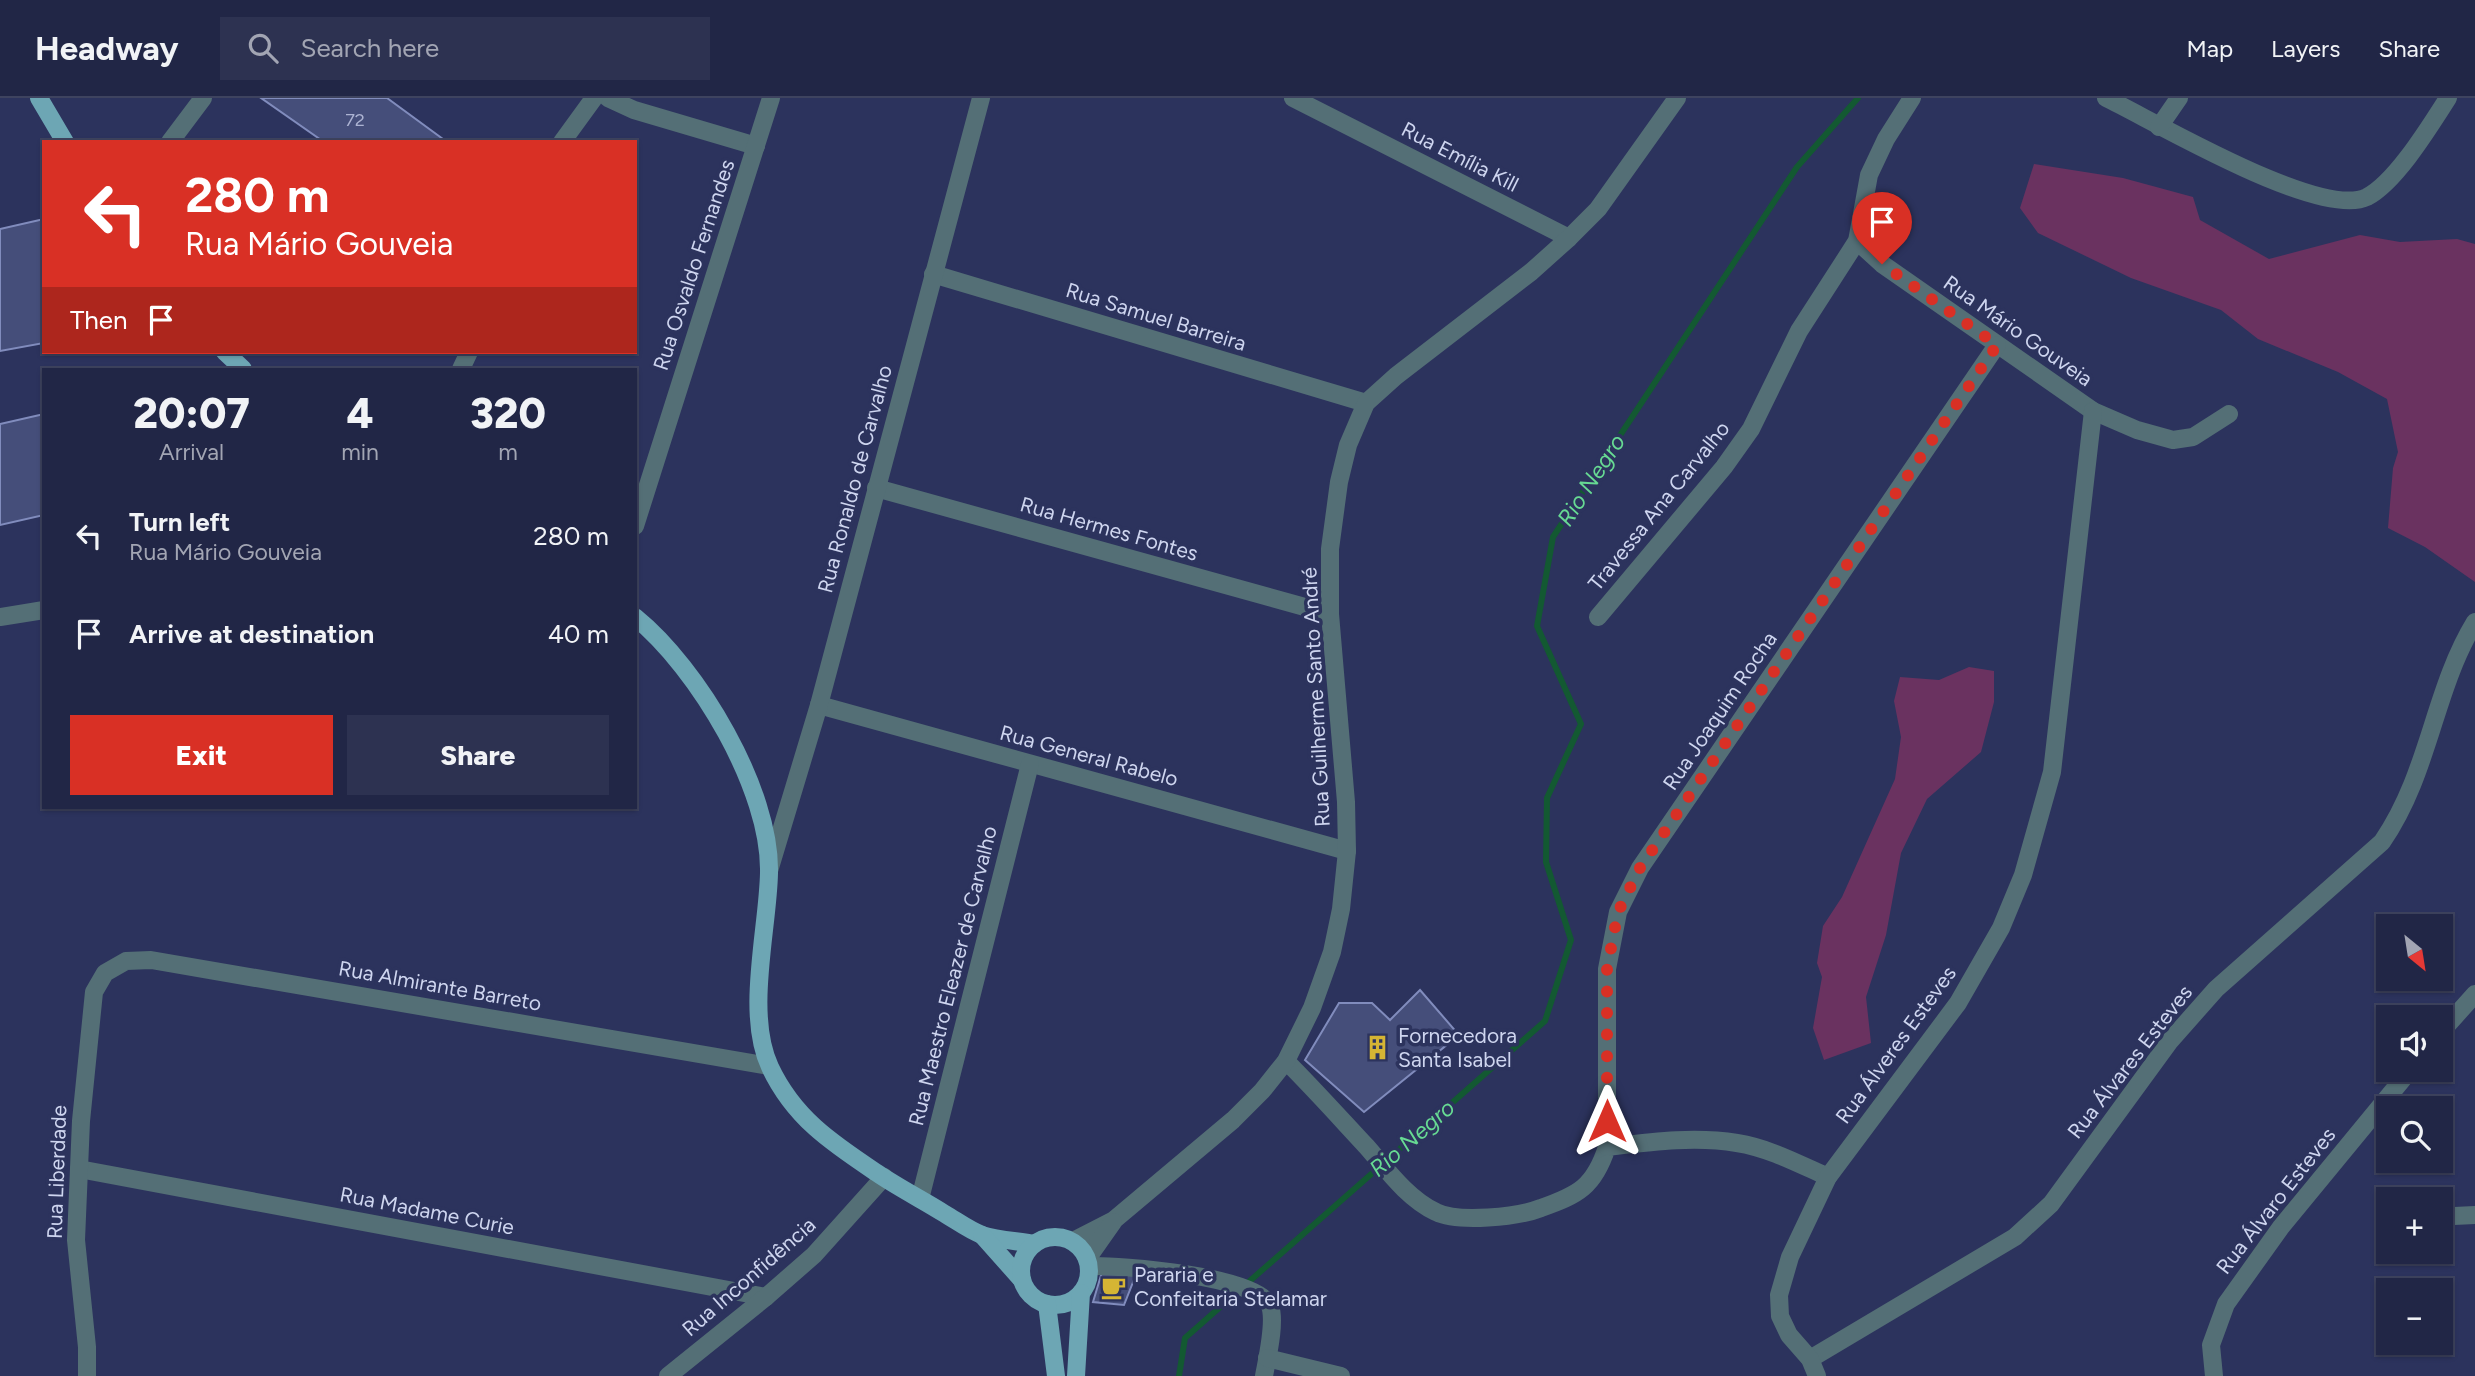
<!DOCTYPE html>
<meta charset="utf-8">
<style>
body{margin:0;font-family:Figtree,sans-serif;background:#2d3251;color:#f1f3f6;height:100vh;display:flex;flex-direction:column;font-size:26px;white-space:nowrap}
*{box-sizing:border-box;margin:0}
p{font-size:23px;color:#a2a5b3}
.icon{flex:none;width:38px;height:38px;fill:none;stroke:currentColor;stroke-width:2;stroke-linecap:round;stroke-linejoin:round}
.map{position:relative;flex:1;overflow:hidden}
.drawer{position:absolute;left:42px;top:270px;width:595px;height:441px;display:flex;flex-direction:column;background:#212646;border-radius:0px;box-shadow:0 2px 5px #0004,0 0 0 2px #3e435f}
.drawer>*{flex:none}
.guide{position:absolute;left:42px;top:42px;width:595px;height:214px;border-radius:0px;box-shadow:0 2px 5px #0004,0 0 0 2px #3e435f;background:#d93025;color:#fff;overflow:hidden}
.needle{width:46px;rotate:150deg}
.fabs{position:absolute;left:2376px;top:816px;display:grid;gap:14px}
.fabs a{display:grid;place-items:center;width:77px;height:77px;border-radius:0px;background:#212646;box-shadow:0 2px 5px #0004,0 0 0 2px #3e435f;font-size:35px}
.pin{position:absolute;display:grid;place-items:center;width:60px;height:60px;color:#fff;margin:-72px -30px;border-radius:50% 50% 50% 0;rotate:-45deg;box-shadow:0 0 7px #0007}
.pin .icon{rotate:45deg}
.me{position:absolute;width:77px;margin:-38px;rotate:0deg;stroke-linejoin:round;filter:drop-shadow(0 0 5px #0008)}
.turn{display:flex;align-items:center;gap:24px;height:147px;padding:0 28px;font-size:32px}
.turn .icon{width:91px;height:91px;stroke-width:2.5}
.turn b{display:block;font-size:49px;line-height:60px}
.then{display:flex;align-items:center;height:66px;padding:0 28px;background:#0003;gap:14px;font-size:26px}
.eta{display:flex;justify-content:space-evenly;align-items:center;height:119px;text-align:center}
.eta b{font-size:42px;font-weight:800;line-height:49px}
.action{display:flex;gap:14px;margin-top:auto;padding:14px 28px}
.action a{flex:1;height:80px;border-radius:0px;background:#d93025;color:#fff;font-size:28px;font-weight:800;line-height:80px;text-align:center}
.action a+a{background:#2d3251;color:#f1f3f6}
ul{padding:0;list-style:none}
li{display:flex;align-items:center;gap:21px;height:98px;padding:0 28px}
li div{flex:1}
li b{display:block;font-size:26px}
li em{font-style:normal}
header{display:flex;align-items:center;gap:42px;box-sizing:border-box;height:98px;padding:0 35px;background:#212646;border-bottom:2px solid #3e435f}
header strong{font-size:33px}
nav{display:flex;gap:38px;margin-inline-start:auto;font-size:24px}
.search{width:490px;height:63px;background:#2d3251;display:flex;align-items:center;gap:18px;box-sizing:border-box;padding:0 24px;border-radius:0px;color:#a2a5b3;font-size:26px}
.map>svg:first-child{display:block}
.green{fill:#6a3260}
.lines{fill:none;stroke-linecap:round;stroke-linejoin:round}
.stream{stroke:#135932;stroke-width:6}
.building{fill:#454e7a;stroke:#818cbd;stroke-width:2}
.minor{stroke:#546f76;stroke-width:18}
.major{stroke:#6da6b4;stroke-width:18}
.route{stroke:#d93025;stroke-width:12;stroke-dasharray:0 21.6}
.labels{text-anchor:middle;stroke-width:7;stroke-linejoin:round;paint-order:stroke}
.number-label{font-size:18px;fill:#acb3d2}
.street-label{font-size:21px;fill:#ced5ef;stroke:#2c335d}
.poi-label{font-size:21px;fill:#ced5ef;stroke:#2c335d;text-anchor:start}
.water-label{font-size:23px;font-style:italic;fill:#67da93;stroke:#2c335d}
</style>
<header>
<strong>Headway</strong>
<div class="search"><svg class="icon" aria-label="search" viewBox="0 0 24 24"><circle cx="10" cy="10" r="6"/><path d="M15 15l6 6"/></svg>Search here</div>
<nav><a>Map</a><a>Layers</a><a>Share</a></nav>
</header>
<div class="map">
<svg width="2475" height="1278" viewBox="0 0 2475 1278">
<rect width="100%" height="100%" fill="#2c335d"/>
<g class="green">
<path d="M2034 66 2123 80 2193 99 2200 122 2269 161 2360 137 2400 144 2457 141 2475 146V484L2425 449 2388 430 2393 370 2398 354 2387 301 2338 274 2258 241 2221 212 2131 180 2038 135 2020 110Z"/>
<path d="M1969 569 1994 573V604L1981 654 1927 701 1901 755 1886 837 1866 899 1871 945 1824 962 1813 930 1822 879 1817 865 1823 828 1842 799 1895 681 1901 639 1894 603 1900 579 1939 582Z"/>
</g>
<g class="lines">
<path class="stream" d="M1179 1278 1185 1240 1545 923 1571 842 1546 764 1547 700 1581 626 1537 528 1553 439 1797 69 1858 0"/>
</g>
<g class="building">
<path d="M261 0H387L447 44H324Z"/>
<path d="M44 121V245L0 253V131Z"/>
<path d="M44 316V417L0 427V326Z"/>
<path d="M1420 892 1459 937 1364 1014 1305 962 1339 905H1372L1390 922Z"/>
<path d="M1102 1174H1137L1124 1207 1093 1204Z"/>
</g>
<g class="lines">
<g class="minor">
<path d="M608 0 634 12 756 48"/>
<path d="M1293 0 1569 140"/>
<path d="M2106 0C2154 23 2320 122 2367 99 2396 84 2430 28 2448 0"/>
<path d="M2159 29 2179 0"/>
<path d="M170 44 203 0"/>
<path d="M562 44 594 0"/>
<path d="M1857 143 1882 166 2093 313 2137 332 2173 342 2193 339 2229 316"/>
<path d="M933 176 1366 305"/>
<path d="M461 271 469 254"/>
<path d="M876 390 1330 516"/>
<path d="M635 428 771 0"/>
<path d="M0 519 44 512"/>
<path d="M1598 519 1724 369 1751 331 1799 233 1857 143 1869 77 1886 41 1912 0"/>
<path d="M819 607 1347 753"/>
<path d="M769 773 819 607 981 0"/>
<path d="M2441 934 2475 896"/>
<path d="M1286 963C1314 991 1340 1020 1367 1049 1387 1072 1408 1101 1436 1114 1458 1125 1518 1119 1541 1110 1578 1097 1594 1089 1607 1049 1650 1044 1694 1038 1737 1045 1769 1050 1799 1066 1828 1079"/>
<path d="M1607 1049V871L1618 814 1640 770 1997 247"/>
<path d="M79 1071 766 1199"/>
<path d="M920 1101 1030 666"/>
<path d="M2454 1118 2475 1117"/>
<path d="M1073 1143 1114 1122 1233 1022 1262 993 1286 963 1312 910 1332 854 1341 811 1347 753 1346 704 1330 516V451L1339 384 1348 347 1366 305 1396 278 1531 174 1569 140 1598 111 1677 0"/>
<path d="M1087 1161 1113 1124"/>
<path d="M1089 1168C1120 1167 1259 1178 1270 1208 1276 1224 1267 1261 1264 1278"/>
<path d="M1267 1260 1341 1278"/>
<path d="M1810 1261 2015 1139 2051 1106 2170 943 2216 891 2382 744C2430 674 2433 593 2475 524"/>
<path d="M87 1278V1249L76 1142 81 1023 94 894 105 875 126 863 151 862 769 968"/>
<path d="M668 1278 766 1199 814 1157 884 1079"/>
<path d="M1817 1278 1810 1261 1789 1237 1780 1218 1779 1197 1790 1159 1828 1079 1958 905 2001 830 2023 777 2052 674 2093 313"/>
<path d="M2214 1278 2211 1247 2226 1206 2281 1129 2411 971"/>
</g>
<g class="major">
<path d="M39 0 65 44"/>
<path d="M225 254 243 271"/>
<path d="M635 519C698 570 771 692 769 775 768 831 745 916 770 969 794 1020 832 1045 877 1075 899 1090 923 1102 945 1116 957 1123 969 1132 982 1137 998 1142 1018 1143 1034 1146"/>
<path d="M982 1137 1022 1182"/>
<circle cx="1055" cy="1173" r="34"/>
<path d="M1047 1206 1056 1278"/>
<path d="M1076 1278 1081 1195"/>
</g>
</g>
<g class="lines">
<path class="route" d="M1607 1023V871L1618 814 1640 770 1997 247 1882 166"/>
</g>
<defs>
<symbol id="building-bare" viewBox="-9 -9 18 18"><path d="M-4-6H4V6H1V3H-1V6H-4ZM-2.5-4.3h1.7v1.8h-1.7ZM.8-4.3h1.7v1.8H.8ZM-2.5-1h1.7V.8h-1.7ZM.8-1h1.7V.8H.8Z" fill="#d5b534" stroke="#2c335d" stroke-width="2.5" paint-order="stroke"/></symbol>
<symbol id="cafe-bare" viewBox="-9 -9 18 18"><path d="M-5.5-4.5H6V0H3Q3 3.5 0 3.5H-2.5Q-5.5 3.5-5.5 0ZM3-3.2v2h1.7v-2ZM-6 4.5H4V6H-6Z" fill="#d5b534" stroke="#2c335d" stroke-width="2.5" paint-order="stroke"/></symbol>
</defs>
<g fill-rule="evenodd">
<use href="#building-bare" x="1360" y="932" width="35" height="35"/>
<use href="#cafe-bare" x="1096" y="1172" width="35" height="35"/>
</g>
<g class="labels">
<g class="number-label">
<text x="355" y="28">72</text>
</g>
<g class="street-label">
<text transform="translate(1460 59) rotate(27)" y="7">Rua Emília Kill</text>
<text transform="translate(694 167) rotate(-72)" y="7">Rua Osvaldo Fernandes</text>
<text transform="translate(1156 219) rotate(17)" y="7">Rua Samuel Barreira</text>
<text transform="translate(2018 233) rotate(35)" y="7">Rua Mário Gouveia</text>
<text transform="translate(855 381) rotate(-75)" y="7">Rua Ronaldo de Carvalho</text>
<text transform="translate(1659 408) rotate(-51)" y="7">Travessa Ana Carvalho</text>
<text transform="translate(1109 431) rotate(16)" y="7">Rua Hermes Fontes</text>
<text transform="translate(1316 599) rotate(-93)" y="7">Rua Guilherme Santo André</text>
<text transform="translate(1720 613) rotate(-56)" y="7">Rua Joaquim Rocha</text>
<text transform="translate(1089 658) rotate(15)" y="7">Rua General Rabelo</text>
<text transform="translate(953 878) rotate(-76)" y="7">Rua Maestro Eleazer de Carvalho</text>
<text transform="translate(440 888) rotate(10)" y="7">Rua Almirante Barreto</text>
<text transform="translate(1896 947) rotate(-54)" y="7">Rua Álveres Esteves</text>
<text transform="translate(2130 964) rotate(-52)" y="7">Rua Álvares Esteves</text>
<text transform="translate(57 1074) rotate(-88)" y="7">Rua Liberdade</text>
<text transform="translate(2276 1103) rotate(-52)" y="7">Rua Álvaro Esteves</text>
<text transform="translate(427 1113) rotate(11)" y="7">Rua Madame Curie</text>
<text transform="translate(749 1179) rotate(-41)" y="7">Rua Inconfidência</text>
</g>
<g class="poi-label">
<text x="1398" y="945">Fornecedora<tspan x="1398" dy="24">Santa Isabel</tspan></text>
<text x="1134" y="1184">Pararia e<tspan x="1134" dy="24">Confeitaria Stelamar</tspan></text>
</g>
<g class="water-label">
<text transform="translate(1591 382) rotate(-57)" y="8">Rio Negro</text>
<text transform="translate(1412 1040) rotate(-41)" y="8">Rio Negro</text>
</g>
</g>
</svg>
<div class="fabs">
<a><svg class="needle" viewBox="-14 -14 28 28"><path d="M0-13l5 13h-10z" fill="#e53935"/><path d="M0 13l5-13h-10z" fill="#a2a5b3"/></svg></a>
<a><svg class="icon" aria-label="sound" viewBox="0 0 24 24"><path d="M4 9h4l5-4v14l-5-4H4zM17 9q2 3 0 6"/></svg></a>
<a><svg class="icon" aria-label="search" viewBox="0 0 24 24"><circle cx="10" cy="10" r="6"/><path d="M15 15l6 6"/></svg></a>
<a>+</a>
<a>−</a>
</div>
<div class="pin" style="left:1882px;top:166px;background:#d93025"><svg class="icon" aria-label="arrive" viewBox="0 0 24 24"><path d="M6 21V4h12l-3 4 3 4H6"/></svg></div>
<svg class="me" style="left:1607px;top:1023px" viewBox="-20 -20 40 40"><path d="M0-17L14 15 0 8-14 15z" fill="#d93025" stroke="#fff" stroke-width="4"/></svg>
<div class="guide">
<div class="turn"><svg class="icon" aria-label="left" viewBox="0 0 24 24"><path d="M17 20v-9H6M10 6l-5 5 5 5"/></svg><div><b>280 m</b>Rua Mário Gouveia</div></div>
<div class="then">Then<svg class="icon" aria-label="arrive" viewBox="0 0 24 24"><path d="M6 21V4h12l-3 4 3 4H6"/></svg></div>
</div>
<section class="drawer">
<div class="eta">
<div><b>20:07</b><p>Arrival</p></div>
<div><b>4</b><p>min</p></div>
<div><b>320</b><p>m</p></div>
</div>
<ul>
<li><svg class="icon" aria-label="left" viewBox="0 0 24 24"><path d="M17 20v-9H6M10 6l-5 5 5 5"/></svg><div><b>Turn left</b><p>Rua Mário Gouveia</p></div><em>280 m</em></li>
<li><svg class="icon" aria-label="arrive" viewBox="0 0 24 24"><path d="M6 21V4h12l-3 4 3 4H6"/></svg><div><b>Arrive at destination</b></div><em>40 m</em></li>
</ul>
<div class="action"><a>Exit</a><a>Share</a></div>
</section>
</div>
